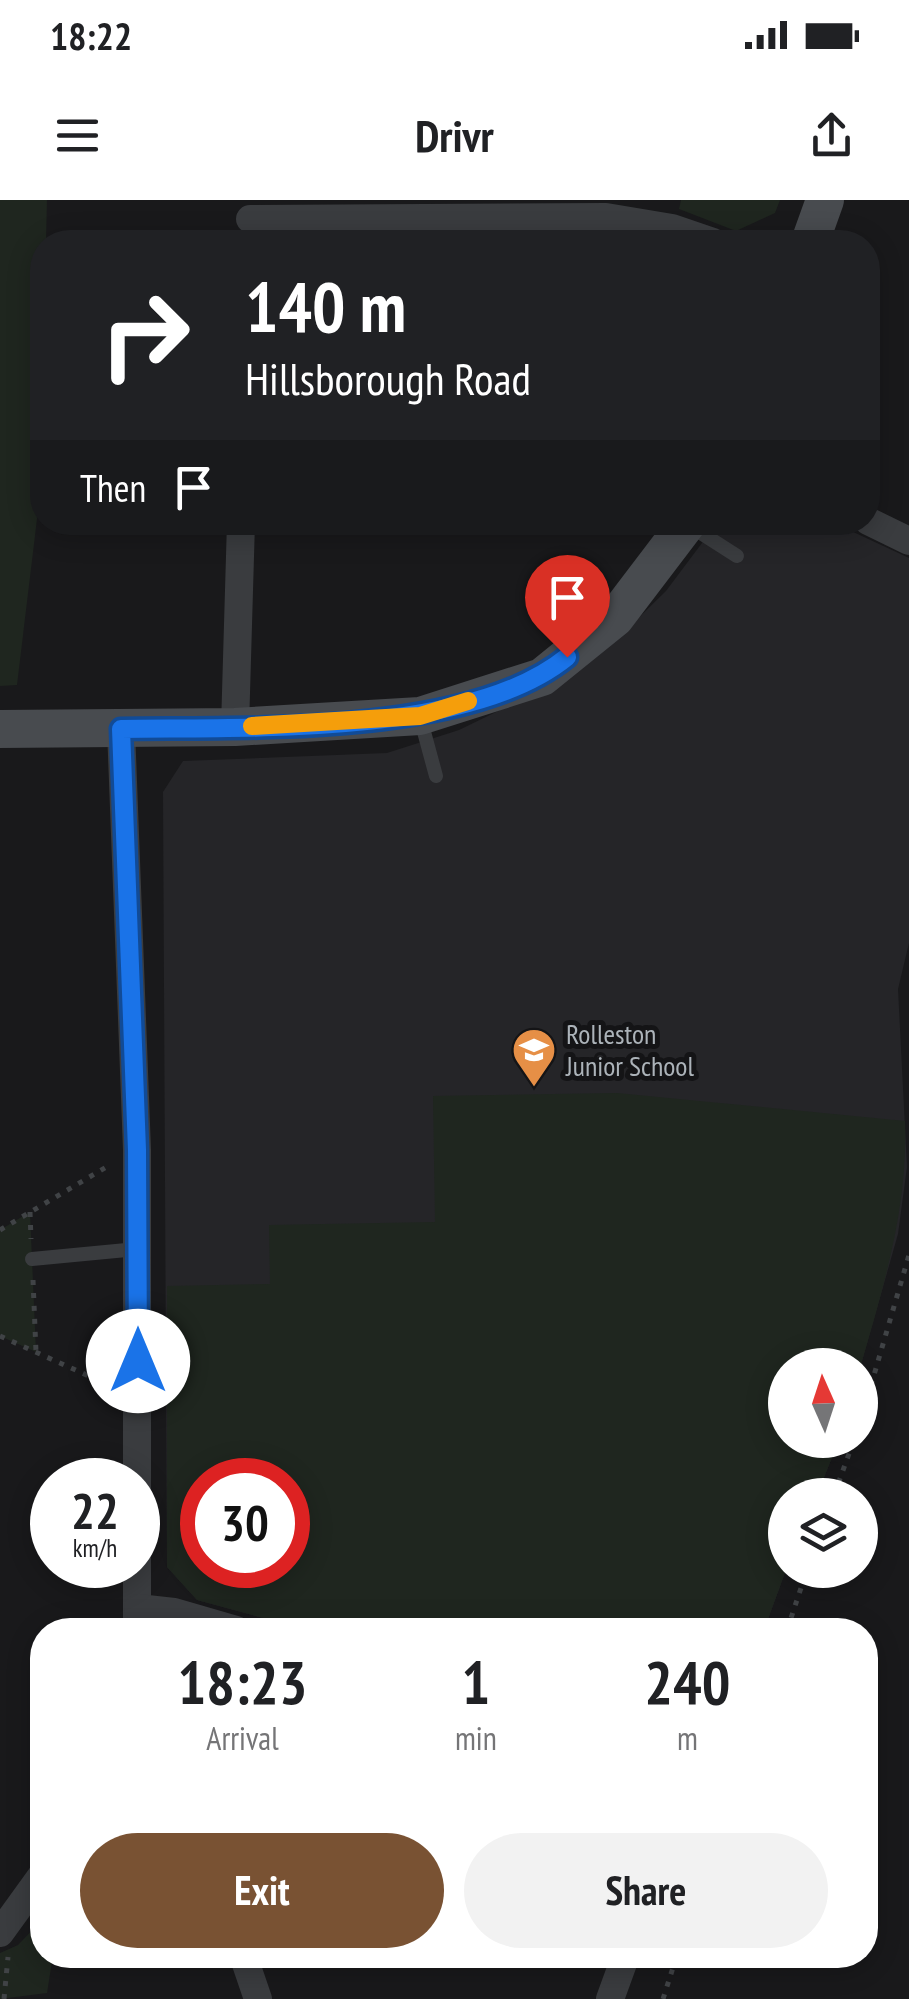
<!DOCTYPE html>
<style>
body{margin:0;font-family:"PT Sans Narrow",sans-serif;background:#f2f2f2;color:#202124;height:100vh;display:flex;flex-direction:column;font-size:38px;white-space:nowrap}
*{box-sizing:border-box;margin:0}
p{font-size:32px;color:#757577}
.icon{flex:none;width:55px;height:55px;fill:none;stroke:currentColor;stroke-width:2;stroke-linecap:round;stroke-linejoin:round}
.map{position:relative;flex:1;overflow:hidden}
.side{position:absolute;left:30px;top:1418px;width:848px;height:350px;display:flex;flex-direction:column;background:#fff;border-radius:40px;box-shadow:0 5px 25px #0003}
.side>*{flex:none}
.top-card{position:absolute;left:30px;top:30px;width:850px;height:305px;border-radius:40px;box-shadow:0 5px 25px #0003;background:#202124;color:#fff;overflow:hidden}
.needle{width:65px;rotate:357deg}
.controls{position:absolute;left:768px;top:1148px;display:grid;gap:20px}
.controls a{display:grid;place-items:center;width:110px;height:110px;border-radius:50%;background:#fff;box-shadow:0 5px 25px #0003;font-size:50px}
.speed{position:absolute;left:30px;top:1258px;display:flex;gap:20px;font-size:50px;font-weight:700;text-align:center}
.speed>*{display:grid;place-content:center;width:130px;height:130px;border-radius:50%;background:#fff;box-shadow:0 5px 25px #0003;line-height:1}
.speed small{font-size:25px;font-weight:400}
.speed .limit{border:15px solid #d22;background:#fff;color:#111}
.pin{position:absolute;display:grid;place-items:center;width:85px;height:85px;color:#fff;margin:-102px -42px;border-radius:50% 50% 50% 0;rotate:-45deg;box-shadow:0 0 10px #0007}
.pin .icon{rotate:45deg}
.me{position:absolute;width:110px;margin:-55px;rotate:0deg;stroke-linejoin:round;filter:drop-shadow(0 0 8px #0008)}
.turn{display:flex;align-items:center;gap:35px;height:210px;padding:0 50px;font-size:45px}
.turn .icon{width:130px;height:130px;stroke-width:2.5}
.turn b{display:block;font-size:70px;line-height:85px}
.then{display:flex;align-items:center;height:95px;padding:0 50px;background:#0003;gap:20px;font-size:38px}
.eta{display:flex;justify-content:space-evenly;align-items:center;height:170px;text-align:center}
.eta b{font-size:60px;font-weight:700;line-height:70px}
.button{display:flex;gap:20px;margin-top:auto;padding:20px 50px}
.button a{flex:1;height:115px;border-radius:60px;background:#795233;color:#fff;font-size:40px;font-weight:700;line-height:115px;text-align:center}
.button a+a{background:#f2f2f2;color:#202124}
.status{display:flex;justify-content:space-between;align-items:center;height:70px;padding:0 50px;background:#fff;direction:ltr}
.status svg{height:28px;fill:currentColor}
header{display:flex;justify-content:space-between;align-items:center;height:130px;padding:0 50px;background:#fff;font-size:45px;font-weight:700}
.map>svg:first-child{display:block}
.built{fill:#252528;fill-rule:evenodd}
.green{fill:#1f261f;fill-rule:evenodd}
.lines{fill:none;stroke-linecap:round;stroke-linejoin:round}
.path{stroke:#404346;stroke-width:5;stroke-dasharray:5 8;stroke-linecap:butt}
.lane{stroke:#3a3c3f;stroke-width:14}
.street{stroke:#3a3c3f;stroke-width:28}
.secondary{stroke:#484b4f;stroke-width:38}
.route-casing{stroke:#114b97;stroke-width:25}
.route{stroke:#1a73e8;stroke-width:18}
.slow{stroke:#f59e0b;stroke-width:18}
.labels{text-anchor:middle;stroke-width:10;stroke-linejoin:round;paint-order:stroke}
.poi-label{font-size:28px;fill:#acb3b9;stroke:#141416;text-anchor:start}
</style>
<div class="status"><b>18:22</b><svg viewBox="0 0 49 12"><path d="M0 12V9h3v3zM5 12V6h3v6zM10 12V3h3v9zM15 12V0h3v12zM26 1h20v11H26zM47 4h2v5h-2z"/></svg></div>
<header><svg class="icon" aria-label="menu" viewBox="0 0 24 24"><path d="M4 6h16M4 12h16M4 18h16"/></svg>Drivr<svg class="icon" aria-label="share" viewBox="0 0 24 24"><path d="M12 15V3M7 8l5-5 5 5M5 13v7h14v-7"/></svg></header>
<div class="map">
<svg width="909" height="1799" viewBox="0 0 909 1799">
<rect width="100%" height="100%" fill="#19191b"/>
<path class="built" d="M717 323H834L909 358V743L898 789 907 967 898 1034 860 1168 785 1165V1240H839L817 1295H785L786 1370 764 1430H307L197 1400 167 1367 163 592 183 561 387 553 459 530 554 484 616 440 666 391ZM202 1280H288V1365H202Z"/>
<g class="green">
<path d="M0 0H47L46 42H42L40 294 17 485 0 486Z"/>
<path d="M681 0H780L775 13 736 31 679 9Z"/>
<path d="M617 893 905 921C908 1008 884 1085 860 1168L785 1165V1240H839L817 1295H785L786 1370 764 1430H307L197 1400 167 1367V1086L270 1084 269 1025 435 1022 433 896ZM288 1280V1365H202V1280Z"/>
<path d="M30 1012 36 1152 0 1136V1030Z"/>
<path d="M42 1720V1755H53L47 1793 0 1799V1753L18 1745Z"/>
</g>
<g class="lines">
<g class="path">
<path d="M30 1012 31 1039"/>
<path d="M0 1030 108 966"/>
<path d="M33 1080 36 1152"/>
<path d="M0 1136 111 1186"/>
<path d="M860 1223 909 1055"/>
<path d="M834 1295 854 1240"/>
<path d="M787 1430 807 1370"/>
<path d="M4 1799 8 1757"/>
<path d="M663 1799 677 1755"/>
</g>
<g class="lane">
<path d="M687 324 737 356"/>
<path d="M420 517 436 576"/>
<path d="M32 1059 137 1049"/>
</g>
<g class="street">
<path d="M250 19 606 17 672 28 713 42"/>
<path d="M868 321 909 341"/>
<path d="M235 527 241 322"/>
<path d="M121 529 137 950V1430"/>
<path d="M138 1408 174 1412 236 1430"/>
<path d="M0 1733 42 1675"/>
<path d="M243 1755 258 1799"/>
<path d="M610 1799 626 1755"/>
</g>
<g class="secondary">
<path d="M810 42 825 0"/>
<path d="M0 529 235 527 420 516 542 477 615 418 688 322"/>
</g>
</g>
<g class="lines">
<defs>
<path id="route" d="M138 1161 137 950 121 529C244 527 469 537 567 457"/>
</defs>
<use href="#route" class="route-casing"/>
<use href="#route" class="route"/>
<path class="slow" d="M252 526 420 516 468 501"/>
</g>
<defs>
<symbol id="school-pin" viewBox="-11 -11 22 30"><path d="M0 17L-7.5 6A9.5 9.5 0 1 1 7.5 6Z" fill="#e68f46" stroke="#141416"/><path d="M0-5L7-2L0 1L-7-2ZM-4 1L0 2.5L4 1V4Q0 6-4 4Z" fill="#fff"/></symbol>
</defs>
<g fill-rule="evenodd">
<use href="#school-pin" x="509" y="825" width="50" height="68"/>
</g>
<g class="labels">
<g class="poi-label">
<text x="566" y="844">Rolleston<tspan x="566" dy="32">Junior School</tspan></text>
</g>
</g>
</svg>
<div class="controls">
<a><svg class="needle" viewBox="-14 -14 28 28"><path d="M0-13l5 13h-10z" fill="#e53935"/><path d="M0 13l5-13h-10z" fill="#757577"/></svg></a>
<a><svg class="icon" aria-label="layers" viewBox="0 0 24 24"><path d="M12 4l9 5-9 5-9-5zM3 14l9 5 9-5"/></svg></a>
</div>
<div class="speed"><div>22<small>km/h</small></div><div class="limit">30</div></div>
<div class="pin" style="left:567px;top:457px;background:#d93025"><svg class="icon" aria-label="arrive" viewBox="0 0 24 24"><path d="M6 21V4h12l-3 4 3 4H6"/></svg></div>
<svg class="me" style="left:138px;top:1161px" viewBox="-20 -20 40 40"><circle r="19" fill="#fff"/><path d="M0-13L10 11 0 6-10 11z" fill="#1a73e8"/></svg>
<div class="top-card">
<div class="turn"><svg class="icon" aria-label="right" viewBox="0 0 24 24"><path d="M7 20v-9h11M14 6l5 5-5 5"/></svg><div><b>140 m</b>Hillsborough Road</div></div>
<div class="then">Then<svg class="icon" aria-label="arrive" viewBox="0 0 24 24"><path d="M6 21V4h12l-3 4 3 4H6"/></svg></div>
</div>
<section class="side">
<div class="eta">
<div><b>18:23</b><p>Arrival</p></div>
<div><b>1</b><p>min</p></div>
<div><b>240</b><p>m</p></div>
</div>
<div class="button"><a>Exit</a><a>Share</a></div>
</section>
</div>
